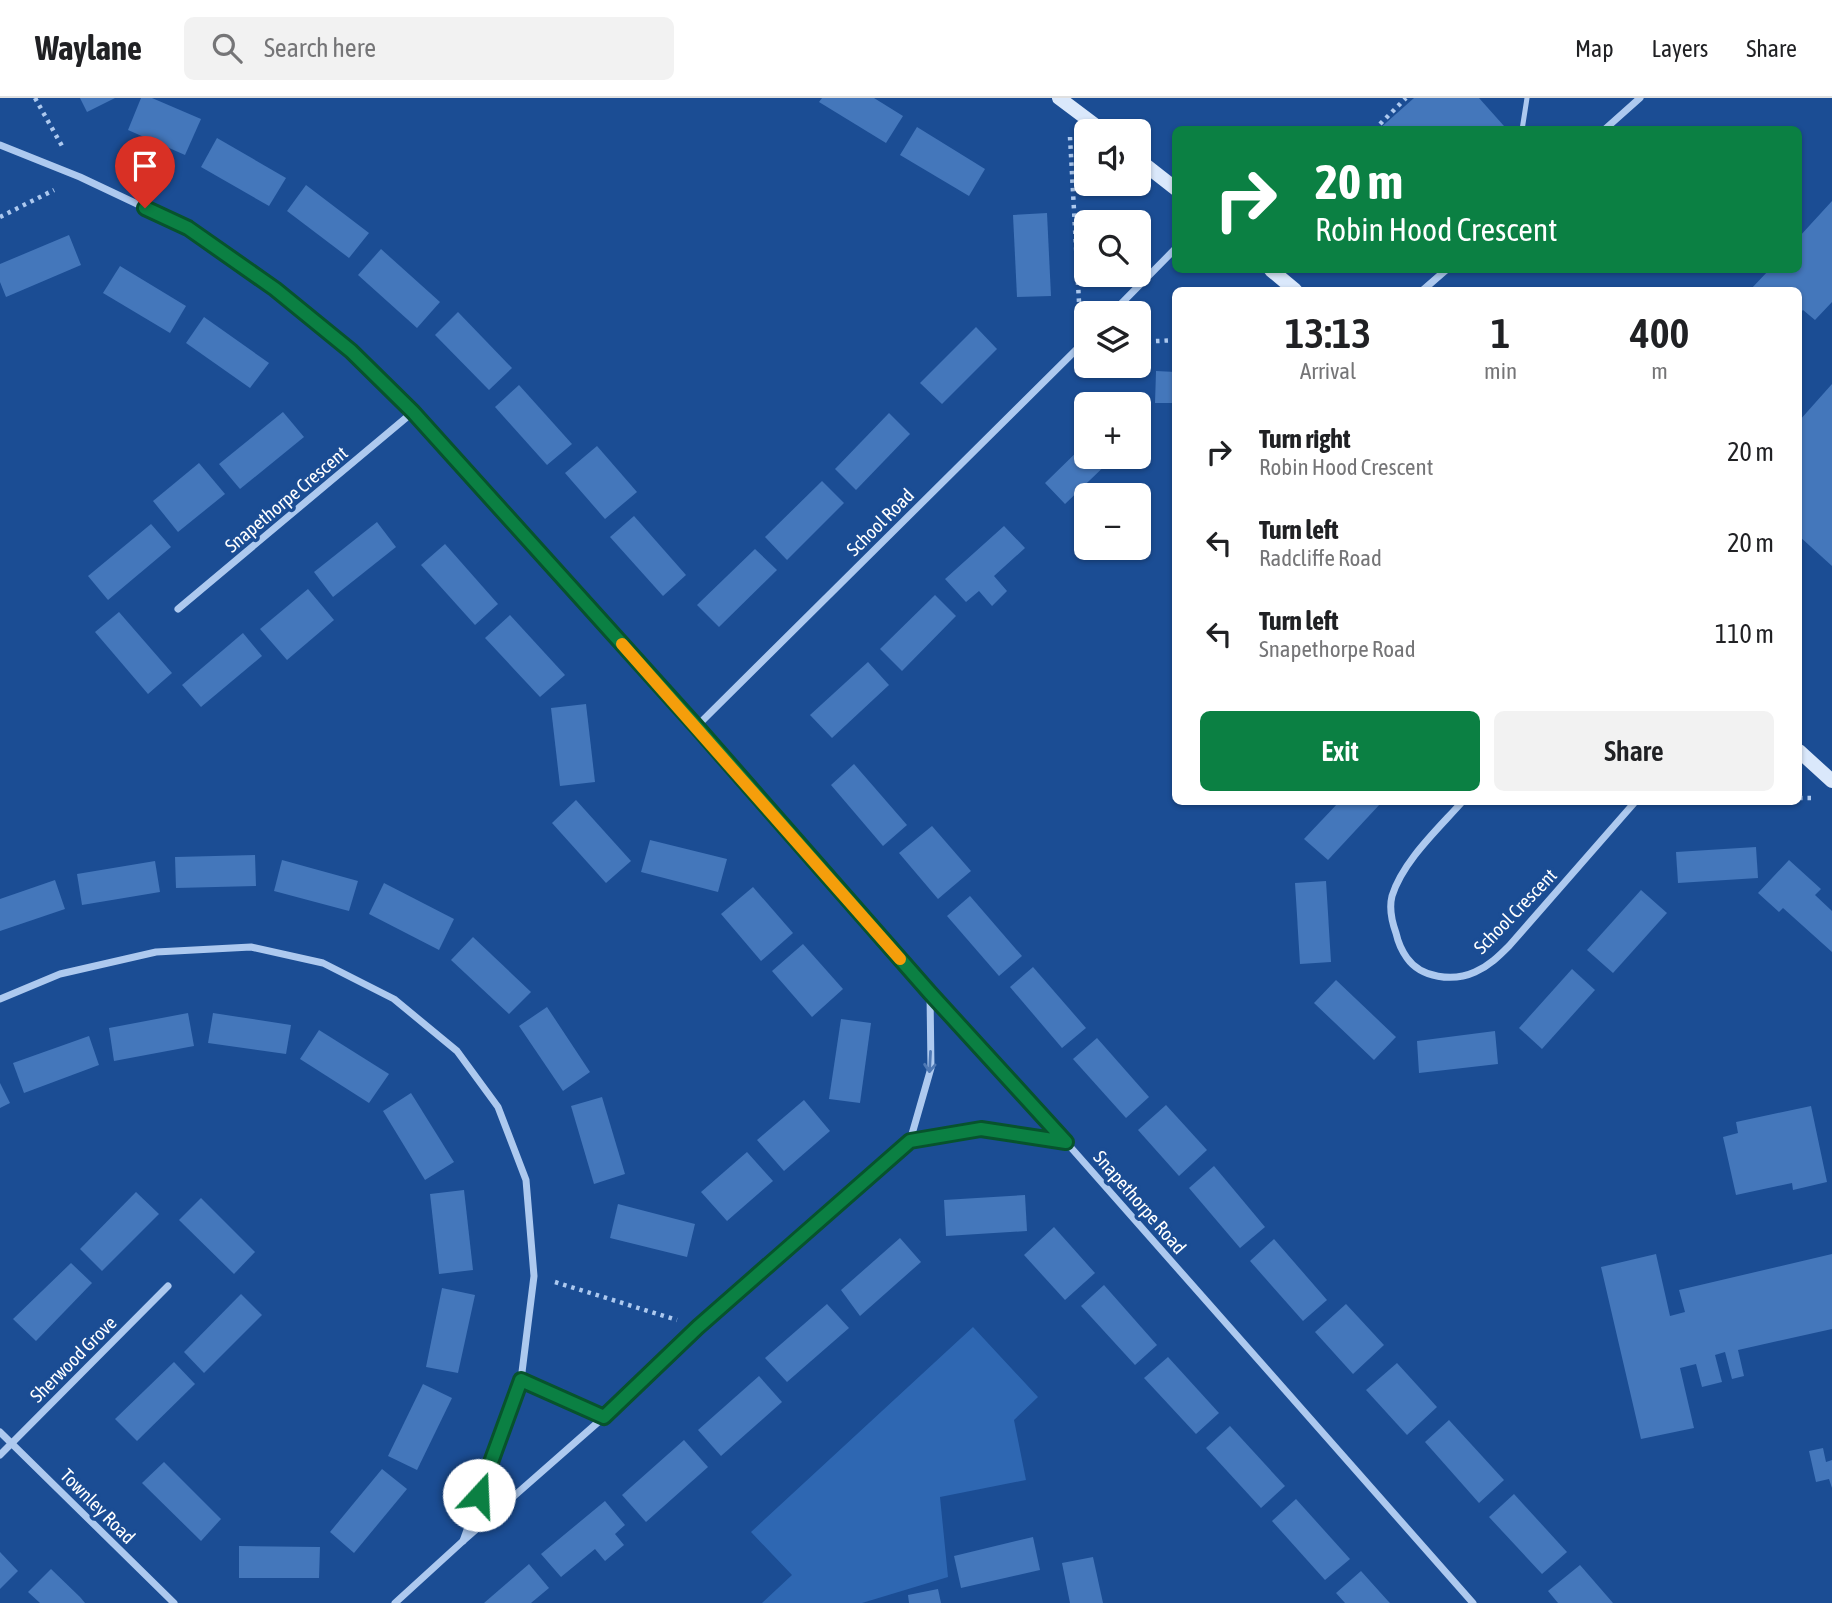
<!DOCTYPE html>
<meta charset="utf-8">
<style>
body{margin:0;font-family:"Asap Condensed",sans-serif;background:#f2f2f2;color:#202124;height:100vh;display:flex;flex-direction:column;font-size:26px;white-space:nowrap}
*{box-sizing:border-box;margin:0}
p{font-size:23px;color:#757577}
.icon{flex:none;width:38px;height:38px;fill:none;stroke:currentColor;stroke-width:2;stroke-linecap:round;stroke-linejoin:round}
.map{position:relative;flex:1;overflow:hidden}
.drawer{position:absolute;left:1172px;top:189px;width:630px;height:518px;display:flex;flex-direction:column;background:#fff;border-radius:10px;box-shadow:0 2px 5px #0004}
.drawer>*{flex:none}
.guide{position:absolute;left:1172px;top:28px;width:630px;height:147px;border-radius:10px;box-shadow:0 2px 5px #0004;background:#0b8043;color:#fff;overflow:hidden}
.buttons{position:absolute;left:1074px;top:21px;display:grid;gap:14px}
.buttons a{display:grid;place-items:center;width:77px;height:77px;border-radius:10px;background:#fff;box-shadow:0 2px 5px #0004;font-size:35px}
.pin{position:absolute;display:grid;place-items:center;width:60px;height:60px;color:#fff;margin:-72px -30px;border-radius:50% 50% 50% 0;rotate:-45deg;box-shadow:0 0 7px #0007}
.pin .icon{rotate:45deg}
.me{position:absolute;width:77px;margin:-38px;rotate:20deg;stroke-linejoin:round;filter:drop-shadow(0 0 5px #0008)}
.turn{display:flex;align-items:center;gap:24px;height:147px;padding:0 28px;font-size:32px}
.turn .icon{width:91px;height:91px;stroke-width:2.5}
.turn b{display:block;font-size:49px;line-height:60px}
.eta{display:flex;justify-content:space-evenly;align-items:center;height:119px;text-align:center}
.eta b{font-size:42px;font-weight:600;line-height:49px}
.cta{display:flex;gap:14px;margin-top:auto;padding:14px 28px}
.cta a{flex:1;height:80px;border-radius:10px;background:#0b8043;color:#fff;font-size:28px;font-weight:600;line-height:80px;text-align:center}
.cta a+a{background:#f2f2f2;color:#202124}
ul{padding:0;list-style:none}
li{display:flex;align-items:center;gap:21px;height:91px;padding:0 28px}
li div{flex:1}
li b{display:block;font-size:26px}
li em{font-style:normal}
header{display:flex;align-items:center;gap:42px;box-sizing:border-box;height:98px;padding:0 35px;background:#fff;border-bottom:2px solid #e0e0e0}
header strong{font-size:33px}
nav{display:flex;gap:38px;margin-inline-start:auto;font-size:24px}
.search{width:490px;height:63px;background:#f2f2f2;display:flex;align-items:center;gap:18px;box-sizing:border-box;padding:0 24px;border-radius:10px;color:#757577;font-size:26px}
.map>svg:first-child{display:block}
.green{fill:#2e67b2}
.building{fill:#47b}
.lines{fill:none;stroke-linecap:round;stroke-linejoin:round}
.path{stroke:#adc9ef;stroke-width:4.5;stroke-dasharray:3.5 5;stroke-linecap:butt}
.lane{stroke:#adc9ef;stroke-width:5}
.street{stroke:#adc9ef;stroke-width:7}
.secondary{stroke:#dae8fb;stroke-width:14}
.oneway{stroke:#4e78b4}
.route-casing{stroke:#07532c;stroke-width:18}
.route{stroke:#0b8043;stroke-width:12}
.slow{stroke:#f59e0b;stroke-width:12}
.labels{text-anchor:middle;stroke-width:7;stroke-linejoin:round;paint-order:stroke}
.street-label{font-size:19px;fill:#fff;stroke:#1b4d94}
</style>
<header>
<strong>Waylane</strong>
<div class="search"><svg class="icon" aria-label="search" viewBox="0 0 24 24"><circle cx="10" cy="10" r="6"/><path d="M15 15l6 6"/></svg>Search here</div>
<nav><a>Map</a><a>Layers</a><a>Share</a></nav>
</header>
<div class="map">
<svg width="1832" height="1505" viewBox="0 0 1832 1505">
<rect width="100%" height="100%" fill="#1b4d94"/>
<path class="green" d="M973 1229 1038 1299 1014 1322 1026 1382 940 1399 948 1479 862 1505H762L792 1477 751 1434Z"/>
<g class="building">
<path d="M80 0H115L87 14Z"/>
<path d="M141 0H152L201 21 185 57 128 32Z"/>
<path d="M822 0H874L903 18 886 45 819 4Z"/>
<path d="M1414 0H1479L1504 28 1500 32H1378Z"/>
<path d="M917 29 985 71 969 98 900 57Z"/>
<path d="M217 40 286 80 269 108 201 69Z"/>
<path d="M306 87 369 135 349 160 287 113Z"/>
<path d="M1832 103V204L1815 222 1803 212 1799 216V192H1750L1769 172H1799V139Z"/>
<path d="M1047 115 1051 198 1017 199 1013 117Z"/>
<path d="M69 137 81 167 6 199 0 184V166Z"/>
<path d="M381 151 440 204 417 230 358 177Z"/>
<path d="M120 168 186 208 170 235 103 195Z"/>
<path d="M458 214 512 270 489 292 435 237Z"/>
<path d="M204 219 269 265 250 290 186 245Z"/>
<path d="M976 229 997 251 942 306 920 285Z"/>
<path d="M1156 273 1176 274V305H1155Z"/>
<path d="M1832 286V468L1799 438V323Z"/>
<path d="M519 287 572 346 547 367 495 309Z"/>
<path d="M283 314 304 339 240 391 219 366Z"/>
<path d="M889 315 910 336 856 392 835 371Z"/>
<path d="M1087 344V359H1114L1065 406 1045 385Z"/>
<path d="M597 348 637 394 605 421 565 375Z"/>
<path d="M199 365 225 396 178 434 153 403Z"/>
<path d="M822 383 844 405 787 462 765 439Z"/>
<path d="M634 418 686 477 663 498 610 439Z"/>
<path d="M377 424 396 449 333 499 314 474Z"/>
<path d="M151 426 171 449 108 502 88 478Z"/>
<path d="M1004 428 1025 450 994 478 1007 493 992 508 979 493 966 504 945 481Z"/>
<path d="M445 446 498 506 475 527 421 467Z"/>
<path d="M755 451 777 472 719 529 697 507Z"/>
<path d="M308 491 334 522 287 562 260 531Z"/>
<path d="M935 497 956 518 902 573 880 551Z"/>
<path d="M119 514 172 575 148 596 95 534Z"/>
<path d="M510 517 565 577 540 599 485 540Z"/>
<path d="M243 535 262 558 201 609 182 587Z"/>
<path d="M868 564 889 587 832 640 810 617Z"/>
<path d="M586 606 595 684 560 688 551 610Z"/>
<path d="M854 666 907 727 883 748 831 687Z"/>
<path d="M576 702 631 763 606 785 552 725Z"/>
<path d="M1339 704 1381 705 1328 762 1304 741Z"/>
<path d="M932 728 971 773 938 801 899 755Z"/>
<path d="M650 742 727 761 718 794 641 774Z"/>
<path d="M1756 749 1758 780 1678 785 1676 754Z"/>
<path d="M255 757 256 788 176 790 175 759Z"/>
<path d="M282 762 358 783 349 813 274 793Z"/>
<path d="M1789 762 1821 791 1815 797 1832 813V854L1783 810 1779 814 1758 795Z"/>
<path d="M155 763 160 794 82 807 77 776Z"/>
<path d="M55 782 65 811 0 833V801Z"/>
<path d="M1326 783 1331 864 1300 866 1295 785Z"/>
<path d="M384 785 454 821 439 852 369 816Z"/>
<path d="M753 789 793 835 761 863 721 816Z"/>
<path d="M1641 792 1667 815 1613 875 1587 852Z"/>
<path d="M970 798 1022 858 999 878 947 818Z"/>
<path d="M473 839 531 894 509 916 451 862Z"/>
<path d="M803 846 843 891 812 919 772 873Z"/>
<path d="M1033 869 1086 930 1062 950 1010 889Z"/>
<path d="M1572 871 1595 892 1542 951 1519 930Z"/>
<path d="M1336 882 1396 939 1374 962 1314 905Z"/>
<path d="M547 909 590 974 563 993 519 928Z"/>
<path d="M188 915 194 948 114 963 109 930Z"/>
<path d="M213 915 291 927 286 956 208 945Z"/>
<path d="M841 921 871 925 860 1005 829 1001Z"/>
<path d="M319 932 389 976 369 1005 300 961Z"/>
<path d="M1495 933 1498 966 1419 975 1417 943Z"/>
<path d="M89 938 99 967 24 995 13 965Z"/>
<path d="M1097 940 1149 999 1126 1020 1073 961Z"/>
<path d="M0 985 10 1005 0 1010Z"/>
<path d="M411 995 454 1064 425 1082 383 1013Z"/>
<path d="M602 999 625 1076 594 1086 571 1008Z"/>
<path d="M804 1002 830 1033 784 1073 757 1042Z"/>
<path d="M1166 1007 1207 1052 1179 1078 1138 1032Z"/>
<path d="M1811 1008 1827 1084 1793 1092 1792 1085 1736 1097 1723 1039 1738 1035 1736 1024Z"/>
<path d="M747 1054 773 1083 727 1123 701 1094Z"/>
<path d="M1214 1068 1265 1129 1240 1150 1189 1090Z"/>
<path d="M464 1092 473 1172 439 1176 430 1096Z"/>
<path d="M136 1094 159 1116 102 1173 80 1151Z"/>
<path d="M1025 1097 1027 1133 946 1138 944 1102Z"/>
<path d="M201 1100 255 1154 234 1176 179 1122Z"/>
<path d="M618 1106 695 1126 687 1159 610 1140Z"/>
<path d="M1054 1129 1095 1175 1065 1202 1024 1157Z"/>
<path d="M900 1140 921 1164 860 1218 841 1192Z"/>
<path d="M1274 1141 1327 1202 1303 1223 1250 1163Z"/>
<path d="M1656 1156 1670 1218 1685 1214 1679 1192 1832 1156V1231L1738 1252 1744 1278 1732 1281 1725 1254 1715 1257 1722 1284 1702 1289 1696 1266 1680 1270 1694 1330 1641 1341 1601 1169Z"/>
<path d="M71 1165 92 1185 36 1243 13 1221Z"/>
<path d="M1104 1187 1157 1247 1135 1267 1081 1208Z"/>
<path d="M442 1190 475 1197 458 1275 426 1269Z"/>
<path d="M241 1196 262 1217 204 1275 184 1254Z"/>
<path d="M827 1206 849 1230 787 1284 765 1260Z"/>
<path d="M1346 1206 1384 1247 1353 1276 1315 1234Z"/>
<path d="M1168 1259 1219 1315 1196 1336 1144 1280Z"/>
<path d="M174 1264 195 1286 137 1343 115 1321Z"/>
<path d="M1397 1265 1437 1309 1407 1337 1366 1292Z"/>
<path d="M759 1278 782 1304 721 1358 698 1332Z"/>
<path d="M423 1286 452 1300 417 1372 388 1358Z"/>
<path d="M1449 1322 1504 1382 1479 1405 1425 1344Z"/>
<path d="M1230 1328 1285 1388 1261 1410 1206 1350Z"/>
<path d="M684 1342 708 1369 646 1424 622 1397Z"/>
<path d="M1823 1350 1826 1364 1832 1362V1390L1829 1381 1816 1384 1809 1353Z"/>
<path d="M164 1364 221 1421 201 1443 142 1385Z"/>
<path d="M382 1371 407 1391 354 1455 330 1434Z"/>
<path d="M1514 1396 1567 1454 1542 1476 1489 1419Z"/>
<path d="M1296 1401 1350 1461 1325 1482 1272 1423Z"/>
<path d="M605 1403 625 1427 615 1436 624 1447 605 1463 595 1451 561 1479 541 1456Z"/>
<path d="M1033 1439 1040 1472 961 1490 954 1458Z"/>
<path d="M239 1448 320 1449 319 1480H239Z"/>
<path d="M0 1454 18 1473 0 1491Z"/>
<path d="M1093 1459 1103 1505H1070L1062 1465Z"/>
<path d="M529 1466 549 1490 531 1505H484Z"/>
<path d="M1580 1467 1600 1490 1613 1505H1558L1548 1493Z"/>
<path d="M51 1471 80 1499 85 1505H40L28 1494Z"/>
<path d="M1361 1473 1388 1503 1390 1505H1345L1336 1495Z"/>
<path d="M938 1491 941 1505H909L908 1497Z"/>
</g>
<g class="lines">
<g class="path">
<path d="M35 0 62 48"/>
<path d="M1374 32 1406 0"/>
<path d="M1070 39 1080 222"/>
<path d="M0 119 54 92"/>
<path d="M1139 244 1176 242"/>
<path d="M1799 700H1814"/>
<path d="M555 1184 677 1222"/>
</g>
<path class="lane" d="M1522 32 1527 0"/>
<g class="street">
<path d="M1604 32 1640 0"/>
<path d="M0 47 80 79 188 130 275 191 351 253 413 314 696 629 930 895 1066 1044 1473 1505"/>
<path d="M1423 192 1446 172"/>
<path d="M1112 215 1176 150"/>
<path d="M178 511 413 314"/>
<path d="M696 629 1087 241"/>
<path d="M1462 704C1438 731 1403 763 1392 798 1389 810 1392 824 1396 835 1398 844 1402 853 1407 860 1421 880 1453 884 1475 874 1489 868 1499 858 1509 848L1635 704"/>
<path d="M0 901 60 876 156 854 251 849 323 865 394 901 457 953 498 1009 526 1082 534 1178 521 1282 463 1443"/>
<path d="M910 1043 931 970 930 896"/>
<path d="M521 1282 604 1319"/>
<path d="M0 1334 174 1505"/>
<path d="M0 1357 168 1188"/>
<path d="M395 1505 463 1443 604 1319 698 1229 910 1043 981 1031 1065 1044"/>
</g>
<g class="secondary">
<path d="M1059 0 1103 33"/>
<path d="M1139 62 1176 91"/>
<path d="M1271 172 1295 192"/>
<path d="M1799 653 1832 683"/>
</g>
</g>
<defs><path id="oneway-shaft" d="M-6 0H5M1.5-3L5.5 0L1.5 3" fill="none" stroke-width="1.6" stroke-linecap="round" stroke-linejoin="round" transform="scale(1.75)"/></defs>
<use class="oneway" href="#oneway-shaft" transform="translate(930 964) rotate(93)"/>
<g class="lines">
<defs>
<path id="route" d="M145 110 188 130 275 191 351 253 413 314 696 628 930 895 1066 1044 981 1031 910 1043 698 1229 604 1319 521 1282 479 1397"/>
</defs>
<use href="#route" class="route-casing"/>
<use href="#route" class="route"/>
<path class="slow" d="M622 546 900 861"/>
</g>
<g class="labels">
<g class="street-label">
<text transform="translate(286 401) rotate(-40)" y="7">Snapethorpe Crescent</text>
<text transform="translate(880 424) rotate(-45)" y="7">School Road</text>
<text transform="translate(1515 813) rotate(-46)" y="7">School Crescent</text>
<text transform="translate(1140 1104) rotate(49)" y="7">Snapethorpe Road</text>
<text transform="translate(73 1261) rotate(-45)" y="7">Sherwood Grove</text>
<text transform="translate(98 1408) rotate(45)" y="7">Townley Road</text>
</g>
</g>
</svg>
<div class="buttons">
<a><svg class="icon" aria-label="sound" viewBox="0 0 24 24"><path d="M4 9h4l5-4v14l-5-4H4zM17 9q2 3 0 6"/></svg></a>
<a><svg class="icon" aria-label="search" viewBox="0 0 24 24"><circle cx="10" cy="10" r="6"/><path d="M15 15l6 6"/></svg></a>
<a><svg class="icon" aria-label="layers" viewBox="0 0 24 24"><path d="M12 4l9 5-9 5-9-5zM3 14l9 5 9-5"/></svg></a>
<a>+</a>
<a>−</a>
</div>
<div class="pin" style="left:145px;top:110px;background:#d93025"><svg class="icon" aria-label="arrive" viewBox="0 0 24 24"><path d="M6 21V4h12l-3 4 3 4H6"/></svg></div>
<svg class="me" style="left:479px;top:1397px" viewBox="-20 -20 40 40"><circle r="19" fill="#fff"/><path d="M0-13L10 11 0 6-10 11z" fill="#0b8043"/></svg>
<div class="guide">
<div class="turn"><svg class="icon" aria-label="right" viewBox="0 0 24 24"><path d="M7 20v-9h11M14 6l5 5-5 5"/></svg><div><b>20 m</b>Robin Hood Crescent</div></div>
</div>
<section class="drawer">
<div class="eta">
<div><b>13:13</b><p>Arrival</p></div>
<div><b>1</b><p>min</p></div>
<div><b>400</b><p>m</p></div>
</div>
<ul>
<li><svg class="icon" aria-label="right" viewBox="0 0 24 24"><path d="M7 20v-9h11M14 6l5 5-5 5"/></svg><div><b>Turn right</b><p>Robin Hood Crescent</p></div><em>20 m</em></li>
<li><svg class="icon" aria-label="left" viewBox="0 0 24 24"><path d="M17 20v-9H6M10 6l-5 5 5 5"/></svg><div><b>Turn left</b><p>Radcliffe Road</p></div><em>20 m</em></li>
<li><svg class="icon" aria-label="left" viewBox="0 0 24 24"><path d="M17 20v-9H6M10 6l-5 5 5 5"/></svg><div><b>Turn left</b><p>Snapethorpe Road</p></div><em>110 m</em></li>
</ul>
<div class="cta"><a>Exit</a><a>Share</a></div>
</section>
</div>
